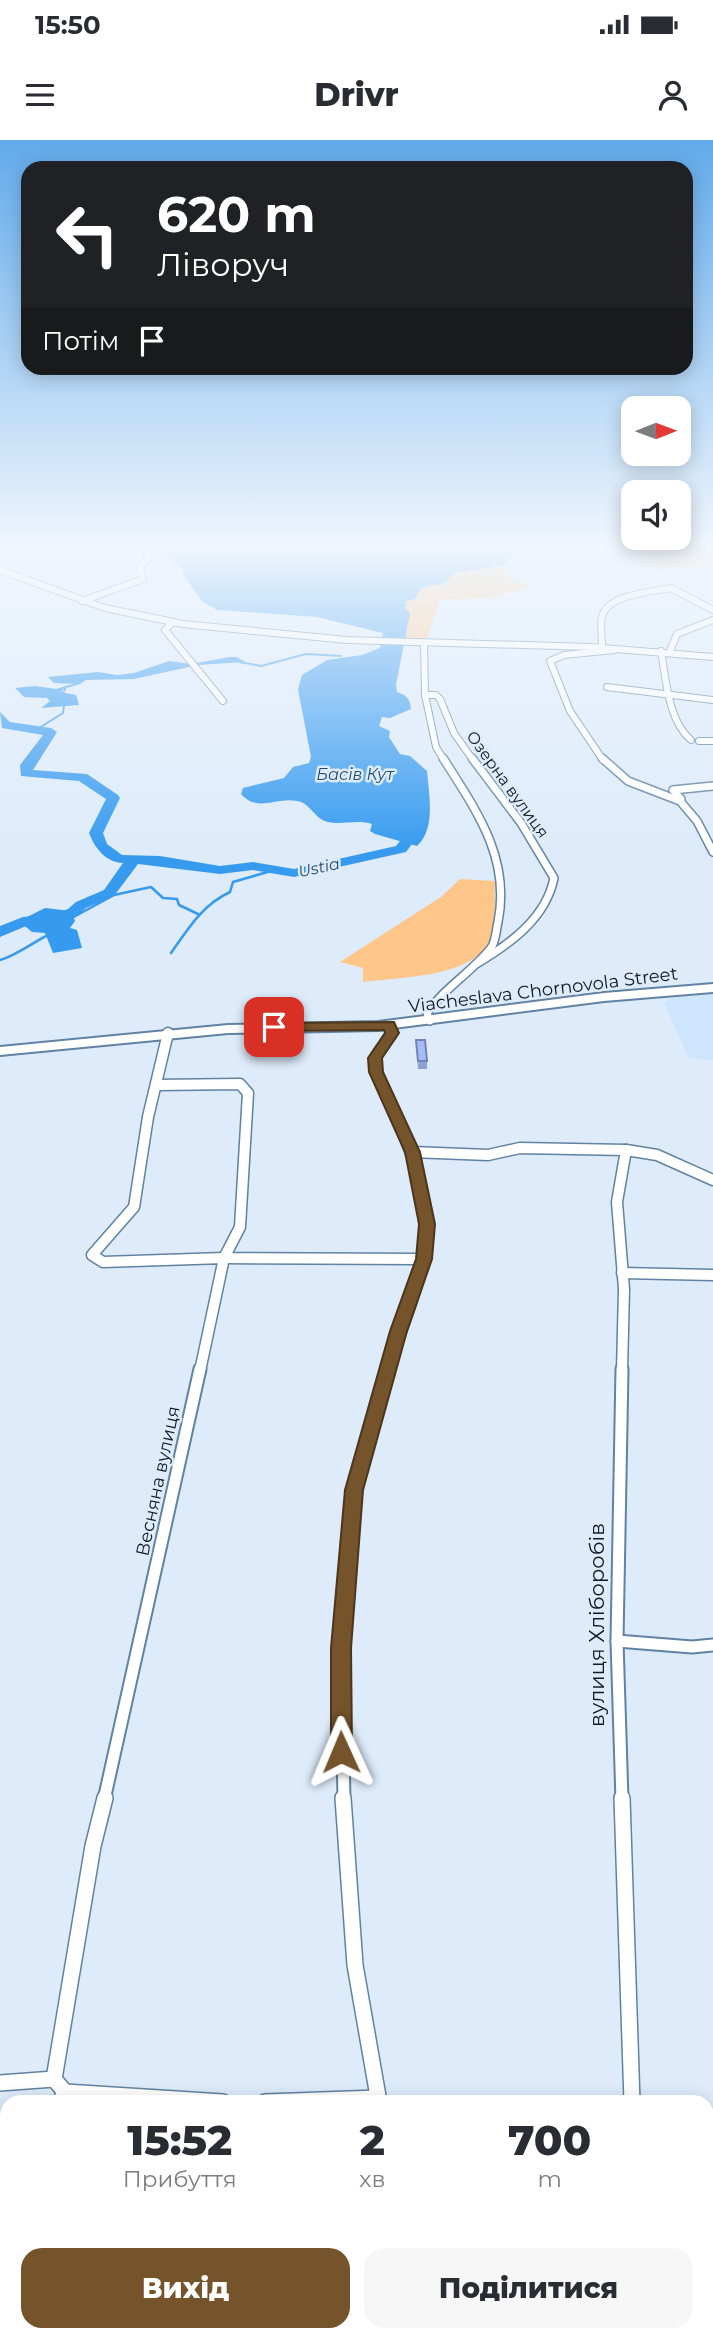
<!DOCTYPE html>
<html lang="uk">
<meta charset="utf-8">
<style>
body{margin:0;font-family:Montserrat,sans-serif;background:#f7f7f7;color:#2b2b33;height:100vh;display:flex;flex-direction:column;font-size:26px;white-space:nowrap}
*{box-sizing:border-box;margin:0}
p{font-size:23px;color:#7c7c81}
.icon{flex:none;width:38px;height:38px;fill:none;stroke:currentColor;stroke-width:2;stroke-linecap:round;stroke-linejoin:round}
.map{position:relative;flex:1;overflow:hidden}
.details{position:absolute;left:0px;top:1955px;width:714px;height:247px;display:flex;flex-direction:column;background:#fff;border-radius:21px 21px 0 0;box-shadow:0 4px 18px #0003}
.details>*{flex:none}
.top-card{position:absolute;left:21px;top:21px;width:672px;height:214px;border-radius:21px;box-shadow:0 4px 18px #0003;background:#202124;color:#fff;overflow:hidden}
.needle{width:46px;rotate:89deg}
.fabs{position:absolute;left:621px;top:256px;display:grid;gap:14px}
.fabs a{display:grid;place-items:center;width:70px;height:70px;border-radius:14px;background:#fff;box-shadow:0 4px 18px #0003;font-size:35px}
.pin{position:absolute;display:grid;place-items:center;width:60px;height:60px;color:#fff;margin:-30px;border-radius:14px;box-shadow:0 4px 10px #0006}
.me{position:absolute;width:77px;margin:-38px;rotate:359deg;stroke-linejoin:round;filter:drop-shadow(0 0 5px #0008)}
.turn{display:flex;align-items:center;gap:24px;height:147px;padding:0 21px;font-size:32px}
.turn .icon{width:91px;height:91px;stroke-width:2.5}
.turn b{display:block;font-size:49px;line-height:60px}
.then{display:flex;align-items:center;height:66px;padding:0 21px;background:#0003;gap:14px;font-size:26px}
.eta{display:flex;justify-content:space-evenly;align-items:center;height:119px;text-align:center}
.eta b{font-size:42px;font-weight:800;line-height:49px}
.action{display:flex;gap:14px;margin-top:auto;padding:14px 21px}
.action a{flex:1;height:80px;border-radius:21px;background:#75532b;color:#fff;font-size:28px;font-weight:800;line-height:80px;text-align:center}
.action a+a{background:#f7f7f7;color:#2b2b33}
.status{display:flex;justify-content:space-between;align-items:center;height:49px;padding:0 35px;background:#fff;direction:ltr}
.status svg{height:19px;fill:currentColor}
header{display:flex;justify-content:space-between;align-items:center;height:91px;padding:0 21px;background:#fff;font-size:32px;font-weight:800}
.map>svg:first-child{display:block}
.built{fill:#cde6fe}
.green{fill:#fec689}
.water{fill:#369aef}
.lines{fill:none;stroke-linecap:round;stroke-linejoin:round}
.stream-far1{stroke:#369aef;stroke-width:2}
.stream{stroke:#369aef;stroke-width:2.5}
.river{fill:#369aef;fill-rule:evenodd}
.street-far4-casing{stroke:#6182a2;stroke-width:8}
.street-far3-casing{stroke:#6182a2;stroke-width:10}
.street-far2-casing{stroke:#6182a2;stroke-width:13}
.street-far1-casing{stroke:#6182a2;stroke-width:15}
.street-casing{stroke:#6182a2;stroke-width:18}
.secondary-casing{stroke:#6182a2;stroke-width:4}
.street-far4{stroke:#fff;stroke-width:6}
.street-far3{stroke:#fff;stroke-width:7}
.street-far2{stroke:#fff;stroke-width:10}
.street-far1{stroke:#fff;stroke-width:11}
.street{stroke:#fff;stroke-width:15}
.secondary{fill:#fff;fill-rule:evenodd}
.wall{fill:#8ea2d8}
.building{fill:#a5bcfb;stroke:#7484b0;stroke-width:2}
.route{fill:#75532b;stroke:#4c361c;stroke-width:2}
.labels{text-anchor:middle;stroke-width:5;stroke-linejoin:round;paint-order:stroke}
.far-water-label{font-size:16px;font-style:italic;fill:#244a6d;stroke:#ddebfa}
.far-street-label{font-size:16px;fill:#0e1b28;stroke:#ddebfa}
.street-label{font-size:18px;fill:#0e1b28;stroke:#ddebfa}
.near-street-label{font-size:21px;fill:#0e1b28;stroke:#ddebfa}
</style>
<div class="status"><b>15:50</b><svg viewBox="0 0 49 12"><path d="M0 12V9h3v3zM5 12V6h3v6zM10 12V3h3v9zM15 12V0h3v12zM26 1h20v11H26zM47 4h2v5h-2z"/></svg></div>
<header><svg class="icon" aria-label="menu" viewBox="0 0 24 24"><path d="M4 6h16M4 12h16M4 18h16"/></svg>Drivr<svg class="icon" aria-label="person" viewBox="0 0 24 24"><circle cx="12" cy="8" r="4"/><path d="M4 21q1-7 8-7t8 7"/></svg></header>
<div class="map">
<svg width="713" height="2200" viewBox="0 0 713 2200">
<rect width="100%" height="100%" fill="#ddebfa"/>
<path class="built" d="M713 854V920L689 918 664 863 672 858Z"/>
<g class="green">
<path d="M676 405H713V426L656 429 650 420 682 421Z"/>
<path d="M502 426 513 440 530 447 490 458 440 460 426 501H403L408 486 404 462 421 448 445 443 453 433Z"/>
<path d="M460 739 495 741C494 758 497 780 492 796 478 838 400 837 363 842V828L340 822 441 757Z"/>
</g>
<g class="water">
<path d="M156 405H570L516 412 502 426 454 433 445 443 421 448 415 459 404 462 407 464 404 467 410 473 396 545 397 552C407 555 410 559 411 569L390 578 382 577 379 586 390 591 389 597 400 614 410 616 427 631C429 655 436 689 417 706L375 694 370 691 372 684C358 679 343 685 328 682 314 679 311 663 297 661 275 657 258 673 241 654L243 648 284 638 293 627 309 623 311 617 298 549 302 535 327 520 362 515 380 508 383 493 317 477 217 470 202 461 182 433 183 429Z"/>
<path d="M230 517H237L245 522 198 525 134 539 86 540 79 544 54 543 48 537 98 532 117 535 134 533 169 521 191 524Z"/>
<path d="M35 546 56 549 66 546 61 552 76 555 79 565 41 568 50 561 47 558 24 557 15 548Z"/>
<path d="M45 768 71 771 75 781 70 788 77 790 82 808 53 813 45 793 32 792 19 781Z"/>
</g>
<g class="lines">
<g class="stream-far1">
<path d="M239 522 261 526 306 514 341 516"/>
<path d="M62 555 66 547 80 543"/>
<path d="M39 588 63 573 64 565"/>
</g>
<g class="stream">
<path d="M70 779 114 755 151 747 163 758 177 759 179 765 198 774"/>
<path d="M171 813C188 789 202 765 230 752L233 742 271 731"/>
<path d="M0 820C16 816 33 802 50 794"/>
</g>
<path class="river" d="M0 572 10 582 51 588 57 592 33 630 87 634 118 655 120 658 103 693 107 704 122 715 160 716 220 726 253 722 294 729 396 706 411 687 412 678H422L425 687 406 712 294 737 253 730 220 734 138 724 114 756 86 768 78 775 57 783 31 784 0 797V786L23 777 55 774 68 769 76 762 104 750 123 723C105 722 95 708 89 693L106 659 79 641 21 636 20 625 43 595 2 588Z"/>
<defs>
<g id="street-far4">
<path d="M0 430 105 468 183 484 347 500 591 507 713 517"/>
<path d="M82 461 143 439 140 427 149 418 145 409 149 405"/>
<path d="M173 482 165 490 223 561"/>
<path d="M424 504 425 555H436L440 559 454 593 473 620"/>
<path d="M602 505C602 496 600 485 602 477 607 454 652 452 671 448L713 470"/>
<path d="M661 511C666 539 668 581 691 600"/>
<path d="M670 511 677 494 713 480"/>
<path d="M607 547 713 560"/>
<path d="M425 555 436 607 444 620"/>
<path d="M699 601H713"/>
<path d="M603 620 570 571 550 521 564 515 614 510"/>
</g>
<g id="street-far3">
<path d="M472 618 521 683 554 738C546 778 511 803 478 823"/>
<path d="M602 618 628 641 680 661 697 681 713 712"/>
<path d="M681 659 673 650 713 646"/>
<path d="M430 881 427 873C445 847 472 832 491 808 496 801 496 790 498 782 511 718 476 670 443 618"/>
<path d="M390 885 391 890"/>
</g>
<g id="street-far2">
<path d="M168 893 148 977 134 1067 92 1115 103 1122 224 1118 200 1231"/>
<path d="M156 945 240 944 248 953 240 1087 224 1118 424 1119"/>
<path d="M412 1012 488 1015 520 1008 626 1010 657 1015 713 1040"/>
<path d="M622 1133 713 1135"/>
<path d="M388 1231C398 1196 418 1151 424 1117 435 1053 402 989 376 932L375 918 392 893 391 888"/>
<path d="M622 1231 624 1149 617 1062 626 1010"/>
</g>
<g id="street-far1">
<path d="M617 1501 692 1507 713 1505"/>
<path d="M104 1660 200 1229"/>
<path d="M344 1660 341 1508 354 1350 388 1229"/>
<path d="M622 1660 617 1501 622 1229"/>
</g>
<g id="street">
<path d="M343 1658 355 1825 379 1962"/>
<path d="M622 1658 632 1962"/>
<path d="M54 1939 93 1706 105 1658"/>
<path d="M54 1939 65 1952 223 1962"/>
<path d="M0 1943 54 1939"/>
<path d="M60 1962 65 1952"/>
<path d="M265 1962 378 1958"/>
<path d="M0 2116 7 2092"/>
<path d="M425 2194 426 2200"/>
<path d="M640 2194V2200"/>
<path d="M207 2200 208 2194"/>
</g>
<path id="secondary" d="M713 844V852L604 861 378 890 228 893 0 915V907L228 885 378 882 604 853Z"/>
</defs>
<use href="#street-far4" class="street-far4-casing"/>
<use href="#street-far3" class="street-far3-casing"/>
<use href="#street-far2" class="street-far2-casing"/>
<use href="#street-far1" class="street-far1-casing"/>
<use href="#street" class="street-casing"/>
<use href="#secondary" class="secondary-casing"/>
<use href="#street-far4" class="street-far4"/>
<use href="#street-far3" class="street-far3"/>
<use href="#street-far2" class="street-far2"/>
<use href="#street-far1" class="street-far1"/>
<use href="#street" class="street"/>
<use href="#secondary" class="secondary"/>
</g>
<path class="wall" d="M416 900 427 921V929H418Z"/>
<path class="building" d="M416 900H425L427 921H418Z"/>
<linearGradient id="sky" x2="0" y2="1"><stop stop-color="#61aaeb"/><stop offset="0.57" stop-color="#f0f6fd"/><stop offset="1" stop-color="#f0f6fd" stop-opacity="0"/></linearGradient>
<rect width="713" height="713" fill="url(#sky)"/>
<path class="route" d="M394 882 399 893 382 918 383 932 420 1012 435 1084 432 1119 407 1191 363 1350 351 1508 352 1612 349 1618 341 1621 334 1618 331 1612V1508L345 1350 390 1191 416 1119 419 1084 405 1012 369 932 368 918 385 893 384 890 274 891 267 887 274 883Z"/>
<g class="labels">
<g class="far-water-label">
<text x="355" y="640">Басів Кут</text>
<text transform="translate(319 727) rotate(-12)" y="6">Ustia</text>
</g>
<g class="far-street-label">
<text transform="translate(508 644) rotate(54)" y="6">Озерна вулиця</text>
</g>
<g class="street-label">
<text transform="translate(543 850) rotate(-7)" y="6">Viacheslava Chornovola Street</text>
<text transform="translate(158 1341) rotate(-78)" y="6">Весняна вулиця</text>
</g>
<g class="near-street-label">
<text transform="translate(597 1485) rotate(-90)" y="7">вулиця Хліборобів</text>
</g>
</g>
</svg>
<div class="fabs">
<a><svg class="needle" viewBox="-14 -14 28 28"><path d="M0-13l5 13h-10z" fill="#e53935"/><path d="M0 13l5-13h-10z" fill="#7c7c81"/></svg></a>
<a><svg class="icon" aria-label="sound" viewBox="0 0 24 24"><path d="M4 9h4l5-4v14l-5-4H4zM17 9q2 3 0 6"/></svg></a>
</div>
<div class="pin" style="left:274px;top:887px;background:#d93025"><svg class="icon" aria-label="arrive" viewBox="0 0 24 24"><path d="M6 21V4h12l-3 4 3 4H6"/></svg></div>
<svg class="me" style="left:341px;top:1612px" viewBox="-20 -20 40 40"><path d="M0-17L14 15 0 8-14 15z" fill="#75532b" stroke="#fff" stroke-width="4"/></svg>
<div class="top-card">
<div class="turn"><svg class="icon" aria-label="left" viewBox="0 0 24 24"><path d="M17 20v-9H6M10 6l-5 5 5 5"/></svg><div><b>620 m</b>Ліворуч</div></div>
<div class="then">Потім<svg class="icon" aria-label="arrive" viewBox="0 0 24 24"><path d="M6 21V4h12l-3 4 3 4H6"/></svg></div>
</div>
<section class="details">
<div class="eta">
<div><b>15:52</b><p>Прибуття</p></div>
<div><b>2</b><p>хв</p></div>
<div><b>700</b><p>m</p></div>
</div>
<div class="action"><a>Вихід</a><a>Поділитися</a></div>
</section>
</div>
